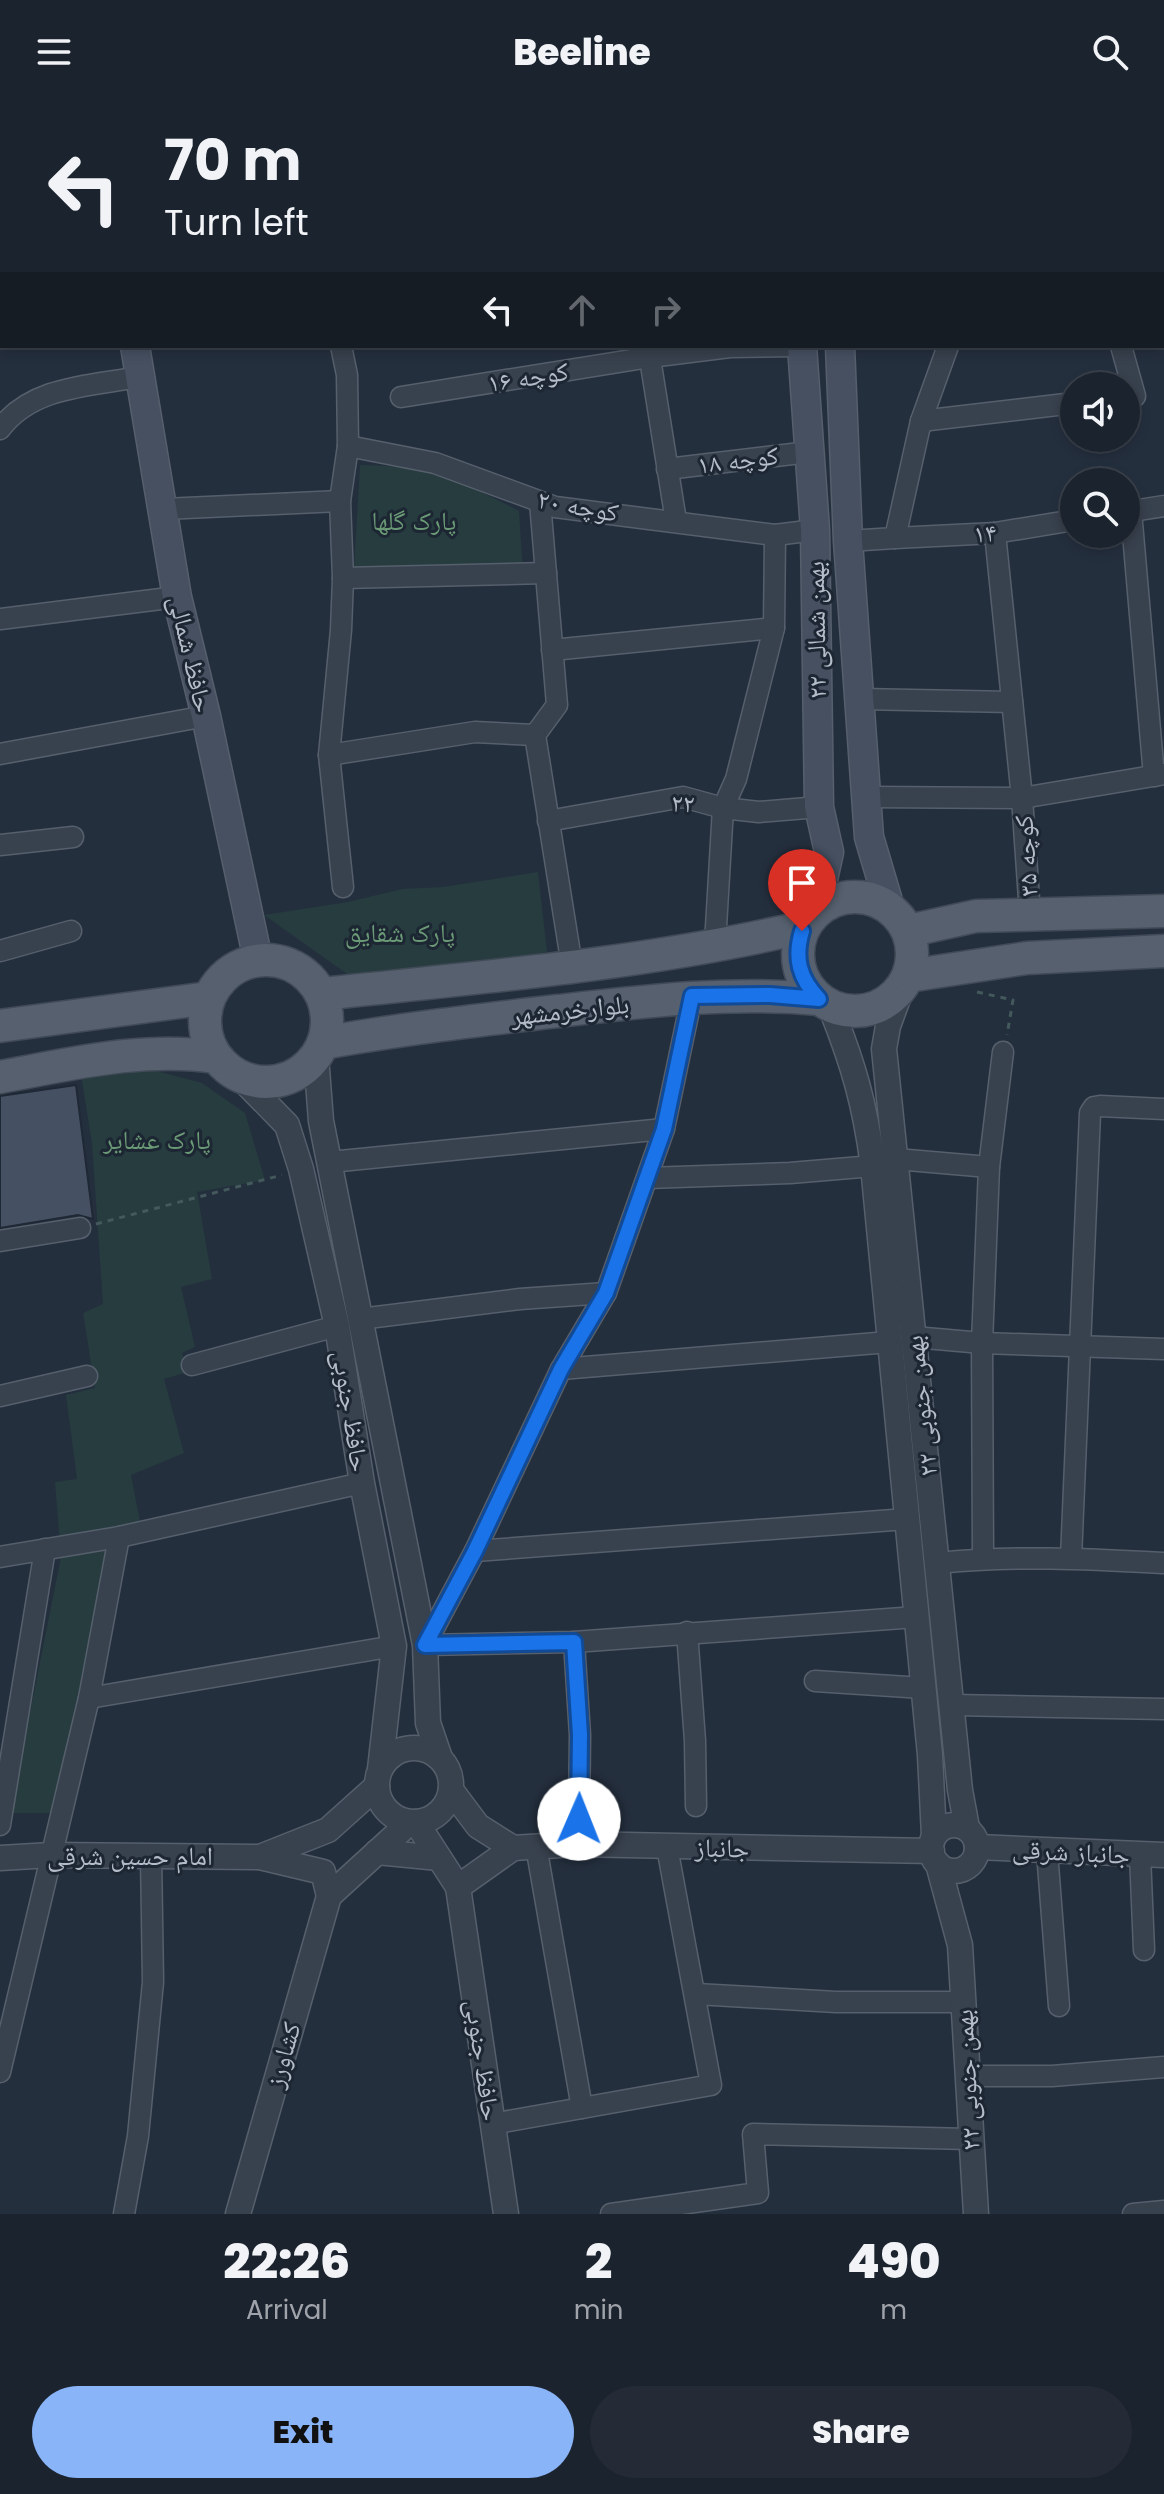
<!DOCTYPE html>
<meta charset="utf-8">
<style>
body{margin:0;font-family:Poppins,"Noto Naskh Arabic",sans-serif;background:#242b36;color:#f1f3f6;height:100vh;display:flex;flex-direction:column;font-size:30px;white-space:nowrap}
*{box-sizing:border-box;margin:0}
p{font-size:26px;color:#a0a4aa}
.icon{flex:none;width:44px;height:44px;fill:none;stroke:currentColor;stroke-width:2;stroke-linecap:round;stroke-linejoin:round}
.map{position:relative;height:2110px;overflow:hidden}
.drawer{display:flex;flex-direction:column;background:#1b232e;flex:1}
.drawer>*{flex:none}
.hud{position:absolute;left:0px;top:0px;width:1164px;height:244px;box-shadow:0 4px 12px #0003,0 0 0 2px #39404a;background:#1b232e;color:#f1f3f6;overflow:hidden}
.controls{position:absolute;left:1060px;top:268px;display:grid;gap:16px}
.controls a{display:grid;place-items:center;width:80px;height:80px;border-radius:50%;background:#1b232e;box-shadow:0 4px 12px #0003,0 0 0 2px #39404a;font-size:40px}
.pin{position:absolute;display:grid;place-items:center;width:68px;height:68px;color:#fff;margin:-82px -34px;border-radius:50% 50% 50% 0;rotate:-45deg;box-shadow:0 0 8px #0007}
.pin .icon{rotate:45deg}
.me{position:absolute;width:88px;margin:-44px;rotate:1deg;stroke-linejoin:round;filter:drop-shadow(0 0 6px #0008)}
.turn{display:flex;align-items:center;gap:28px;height:168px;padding:0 32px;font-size:36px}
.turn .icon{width:104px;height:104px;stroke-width:2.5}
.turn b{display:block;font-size:56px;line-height:68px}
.lanes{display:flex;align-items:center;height:76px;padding:0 32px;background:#0003;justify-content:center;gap:40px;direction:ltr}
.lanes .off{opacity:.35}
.eta{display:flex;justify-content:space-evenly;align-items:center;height:136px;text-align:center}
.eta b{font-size:48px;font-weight:800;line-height:56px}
.primary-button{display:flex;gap:16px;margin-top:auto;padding:16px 32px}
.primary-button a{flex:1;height:92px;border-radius:48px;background:#8ab4f8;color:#111;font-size:32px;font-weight:800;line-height:92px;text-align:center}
.primary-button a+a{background:#242b36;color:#f1f3f6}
header{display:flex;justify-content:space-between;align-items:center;height:104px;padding:0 32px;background:#1b232e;font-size:36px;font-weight:800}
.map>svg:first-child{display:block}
.green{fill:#263c3f}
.building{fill:#455162;stroke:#1f2835;stroke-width:2}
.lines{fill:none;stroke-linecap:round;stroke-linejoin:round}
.minor-casing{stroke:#565f6c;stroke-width:23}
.tertiary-casing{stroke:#565f6c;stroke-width:27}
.secondary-casing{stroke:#565f6c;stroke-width:31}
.primary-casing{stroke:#414a57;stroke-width:35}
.path{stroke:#44595c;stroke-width:3;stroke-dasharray:6 6;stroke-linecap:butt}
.minor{stroke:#38414e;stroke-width:20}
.tertiary{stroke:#38414e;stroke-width:24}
.secondary{stroke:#465061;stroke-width:28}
.primary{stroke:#56606e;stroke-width:32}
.route-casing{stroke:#114b97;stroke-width:20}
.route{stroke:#1a73e8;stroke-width:14}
.labels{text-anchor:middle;stroke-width:6;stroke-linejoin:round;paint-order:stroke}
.street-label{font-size:26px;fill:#b4bcc9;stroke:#1d2633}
.park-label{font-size:26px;fill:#6b9a76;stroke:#1d2633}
</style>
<header><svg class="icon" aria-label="menu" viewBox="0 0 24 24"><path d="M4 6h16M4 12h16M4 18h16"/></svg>Beeline<svg class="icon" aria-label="search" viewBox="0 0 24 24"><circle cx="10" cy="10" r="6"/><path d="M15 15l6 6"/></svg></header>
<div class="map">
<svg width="1164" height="2110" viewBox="0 0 1164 2110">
<rect width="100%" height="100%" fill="#242f3e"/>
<g class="green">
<path d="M360 361C427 361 461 377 519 407L523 470 354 466Z"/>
<path d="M538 768 547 848 360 879 264 811 348 798 402 785 443 783Z"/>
<path d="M149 965 202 979 245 1009 265 1076 197 1088 212 1175 181 1183 195 1243 182 1249 188 1268 164 1275 184 1349 131 1371 140 1418 115 1428 55 1709H10L61 1453 55 1378 77 1375 66 1291 95 1284 83 1209 103 1200 92 1039 81 971Z"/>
</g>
<path class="building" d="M76 981 93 1115 78 1111 0 1124V992Z"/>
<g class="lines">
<defs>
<g id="minor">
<path d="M281 0 282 2"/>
<path d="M616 0 617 2"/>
<path d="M1044 0 1045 2"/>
<path d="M1128 0 1129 2"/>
<path d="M342 2 344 0"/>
<path d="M856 2 868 0"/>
<path d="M970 2V0"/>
<path d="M992 2 993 0"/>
<path d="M1162 101 1164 107"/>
<path d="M1162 177 1164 176"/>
<path d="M341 242 347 271 348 342 340 397 343 474 341 526 329 651 343 783"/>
<path d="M648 242 676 417"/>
<path d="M1121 242 1135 292 1126 293"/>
<path d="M401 293 650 253 730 243 797 242"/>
<path d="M921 317 1074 299"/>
<path d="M0 325C32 282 90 282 139 273"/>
<path d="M348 342 435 359 555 403 775 431 815 426"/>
<path d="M667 365 809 348"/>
<path d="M540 398 557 601 535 631 572 862"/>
<path d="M164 405 340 397"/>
<path d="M1131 407 1154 672"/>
<path d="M1126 408 1164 402"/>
<path d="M995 429 1022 694 1030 810"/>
<path d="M895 434 995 429 1074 416"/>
<path d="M848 437 895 434 921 317 948 242"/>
<path d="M343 474 546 469"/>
<path d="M0 515 177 493"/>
<path d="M552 546 774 524"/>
<path d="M860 595 1012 598"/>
<path d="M0 650 206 612"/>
<path d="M329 651 475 628 535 631"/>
<path d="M867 693 1022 694 1164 670"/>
<path d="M548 717 683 693 723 704 759 708 819 703"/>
<path d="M0 741 73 733"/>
<path d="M715 840 723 704 736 675 774 524 775 431"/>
<path d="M0 847 71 827"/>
<path d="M692 892 664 1025 606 1189 561 1265 475 1447 425 1541 574 1538 916 1513"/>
<path d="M896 1055 989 1063"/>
<path d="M330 1058 664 1025"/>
<path d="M647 1074 790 1069 873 1062"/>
<path d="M0 1137 80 1124"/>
<path d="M360 1215 520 1195 606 1189"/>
<path d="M914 1233 982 1239 1164 1245"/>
<path d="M192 1261 337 1222"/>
<path d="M561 1265 889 1238"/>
<path d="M0 1292 87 1272"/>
<path d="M475 1447 907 1415"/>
<path d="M0 1453 119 1433 362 1379"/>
<path d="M983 1454 982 1239 989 1063 1003 948"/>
<path d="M1071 1454 1090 1009 1094 1003 1100 1002 1164 1005"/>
<path d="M938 1459C1013 1451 1088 1455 1164 1459"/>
<path d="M687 1528 695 1637 696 1702"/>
<path d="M574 1538 580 1631 579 1715"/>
<path d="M815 1577 923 1584"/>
<path d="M89 1594 394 1542"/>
<path d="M952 1601 1164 1605"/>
<path d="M0 1721 45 1445"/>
<path d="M536 1742 582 2004"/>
<path d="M1047 1748 1059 1902"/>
<path d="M1140 1751 1144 1846"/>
<path d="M696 1890 836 1898H963"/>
<path d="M0 1968 89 1594 119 1433"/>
<path d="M969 1972H1052L1164 1963"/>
<path d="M492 2020 711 1981 667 1743"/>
<path d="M124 2110 138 2032 153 1878 151 1751"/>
<path d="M611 2110 758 2089 753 2030 970 2035"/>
<path d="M1133 2110 1164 2107"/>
</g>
<g id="tertiary">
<path d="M903 881 888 922 884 945 960 1686 967 1724"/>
<path d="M830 902C853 959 865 1000 873 1062L930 1651 934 1732"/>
<path d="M316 952 321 1017 425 1541 428 1619 440 1654"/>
<path d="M238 971 287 1021 301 1065 337 1222 362 1379 394 1542 380 1665"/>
<circle cx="414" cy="1681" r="37"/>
<path d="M451 1686 478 1722 513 1744"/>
<path d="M416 1718 458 1783 506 2110"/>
<circle cx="954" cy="1744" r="23"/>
<path d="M977 1743 1164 1751"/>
<path d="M513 1744 577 1740 932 1747"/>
<path d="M377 1748 439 1754"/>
<path d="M260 1753 328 1726 377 1682"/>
<path d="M0 1754 51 1751 260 1753 323 1768 329 1792 238 2110"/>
<path d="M938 1760 960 1841 976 2110"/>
<path d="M458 1783 513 1744"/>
<path d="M329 1792 409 1719"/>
</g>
<g id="secondary">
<path d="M85 0 86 2"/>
<path d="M782 0V2"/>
<path d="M814 0V2"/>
<path d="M135 242 177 493 206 612 258 856"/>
<path d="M802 242 815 426 819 703 829 748 816 808"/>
<path d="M840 242 848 437 869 733 890 804"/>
</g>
<g id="primary">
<circle cx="855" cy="850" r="57"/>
<path d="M908 827 976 812 1164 807"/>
<circle cx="266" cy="917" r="61"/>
<path d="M908 872 1027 854 1164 847"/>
<path d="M321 890C482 873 646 860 804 823"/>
<path d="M0 922 209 894"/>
<path d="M323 939C401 925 479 916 558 907 646 897 730 887 819 895"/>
<path d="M0 973C71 960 144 942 216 953"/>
</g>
</defs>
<use href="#minor" class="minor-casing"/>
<use href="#tertiary" class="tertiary-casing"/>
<use href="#secondary" class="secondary-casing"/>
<use href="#primary" class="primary-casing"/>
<g class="path">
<path d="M977 888 1013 896 1007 931"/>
<path d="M96 1120 282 1071"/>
</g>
<use href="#minor" class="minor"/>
<use href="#tertiary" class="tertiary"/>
<use href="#secondary" class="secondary"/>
<use href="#primary" class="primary"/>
</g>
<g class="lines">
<defs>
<path id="route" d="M579 1715 580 1631 574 1538 425 1541 475 1447 561 1265 606 1189 664 1025 692 892 770 891 819 895C799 874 794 854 802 827"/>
</defs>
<use href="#route" class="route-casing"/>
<use href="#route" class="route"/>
</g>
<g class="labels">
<g class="street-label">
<text transform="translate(528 273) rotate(-9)" y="9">کوچه ۱۶</text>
<text transform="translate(738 356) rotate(-7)" y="9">کوچه ۱۸</text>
<text transform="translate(578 402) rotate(10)" y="9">کوچه ۲۰</text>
<text transform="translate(985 429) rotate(-5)" y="9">۱۴</text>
<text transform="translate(816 526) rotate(-91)" y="9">۲۲ بهمن شمالی</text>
<text transform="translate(191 550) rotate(77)" y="9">حافظ شمالی</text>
<text transform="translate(683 699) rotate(3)" y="9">۲۲</text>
<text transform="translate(1026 752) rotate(-94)" y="9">کوچه ۳۵</text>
<text transform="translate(570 906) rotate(-6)" y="9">بلوارخرمشهر</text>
<text transform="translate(921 1302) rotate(-96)" y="9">۲۲ بهمن جنوبی</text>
<text transform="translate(351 1307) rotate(81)" y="9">حافظ جنوبی</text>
<text transform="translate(722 1744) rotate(1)" y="9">جانباز</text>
<text transform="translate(1071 1748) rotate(3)" y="9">جانباز شرقی</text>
<text x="130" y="1761">امام حسین شرقی</text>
<text transform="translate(283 1951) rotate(-74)" y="9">کشاورز</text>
<text transform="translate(483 1956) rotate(82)" y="9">حافظ جنوبی</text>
<text transform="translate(967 1976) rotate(-93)" y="9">۲۲ بهمن جنوبی</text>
</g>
<g class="park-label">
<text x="414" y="426">پارک گلها</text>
<text x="400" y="838">پارک شقایق</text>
<text x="157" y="1045">پارک عشایر</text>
</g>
</g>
</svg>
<div class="controls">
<a><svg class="icon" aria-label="sound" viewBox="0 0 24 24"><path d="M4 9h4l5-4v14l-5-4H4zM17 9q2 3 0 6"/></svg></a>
<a><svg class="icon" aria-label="search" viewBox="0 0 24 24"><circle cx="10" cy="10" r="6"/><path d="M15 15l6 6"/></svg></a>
</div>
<div class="pin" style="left:802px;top:827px;background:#d93025"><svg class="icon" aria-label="arrive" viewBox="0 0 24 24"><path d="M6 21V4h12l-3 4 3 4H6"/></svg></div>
<svg class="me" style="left:579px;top:1715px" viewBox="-20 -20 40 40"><circle r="19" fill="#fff"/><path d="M0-13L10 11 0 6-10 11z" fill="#1a73e8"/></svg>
<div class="hud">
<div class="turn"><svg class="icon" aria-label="left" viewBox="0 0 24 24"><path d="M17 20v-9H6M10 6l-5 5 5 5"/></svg><div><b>70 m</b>Turn left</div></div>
<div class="lanes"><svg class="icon" aria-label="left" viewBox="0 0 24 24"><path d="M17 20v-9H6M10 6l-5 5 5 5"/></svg><svg class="icon off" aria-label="ahead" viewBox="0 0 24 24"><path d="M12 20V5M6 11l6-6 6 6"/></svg><svg class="icon off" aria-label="right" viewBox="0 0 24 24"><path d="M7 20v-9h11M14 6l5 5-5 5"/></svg></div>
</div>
</div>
<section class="drawer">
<div class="eta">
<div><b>22:26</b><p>Arrival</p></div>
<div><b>2</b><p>min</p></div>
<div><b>490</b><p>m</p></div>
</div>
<div class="primary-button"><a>Exit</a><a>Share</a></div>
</section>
